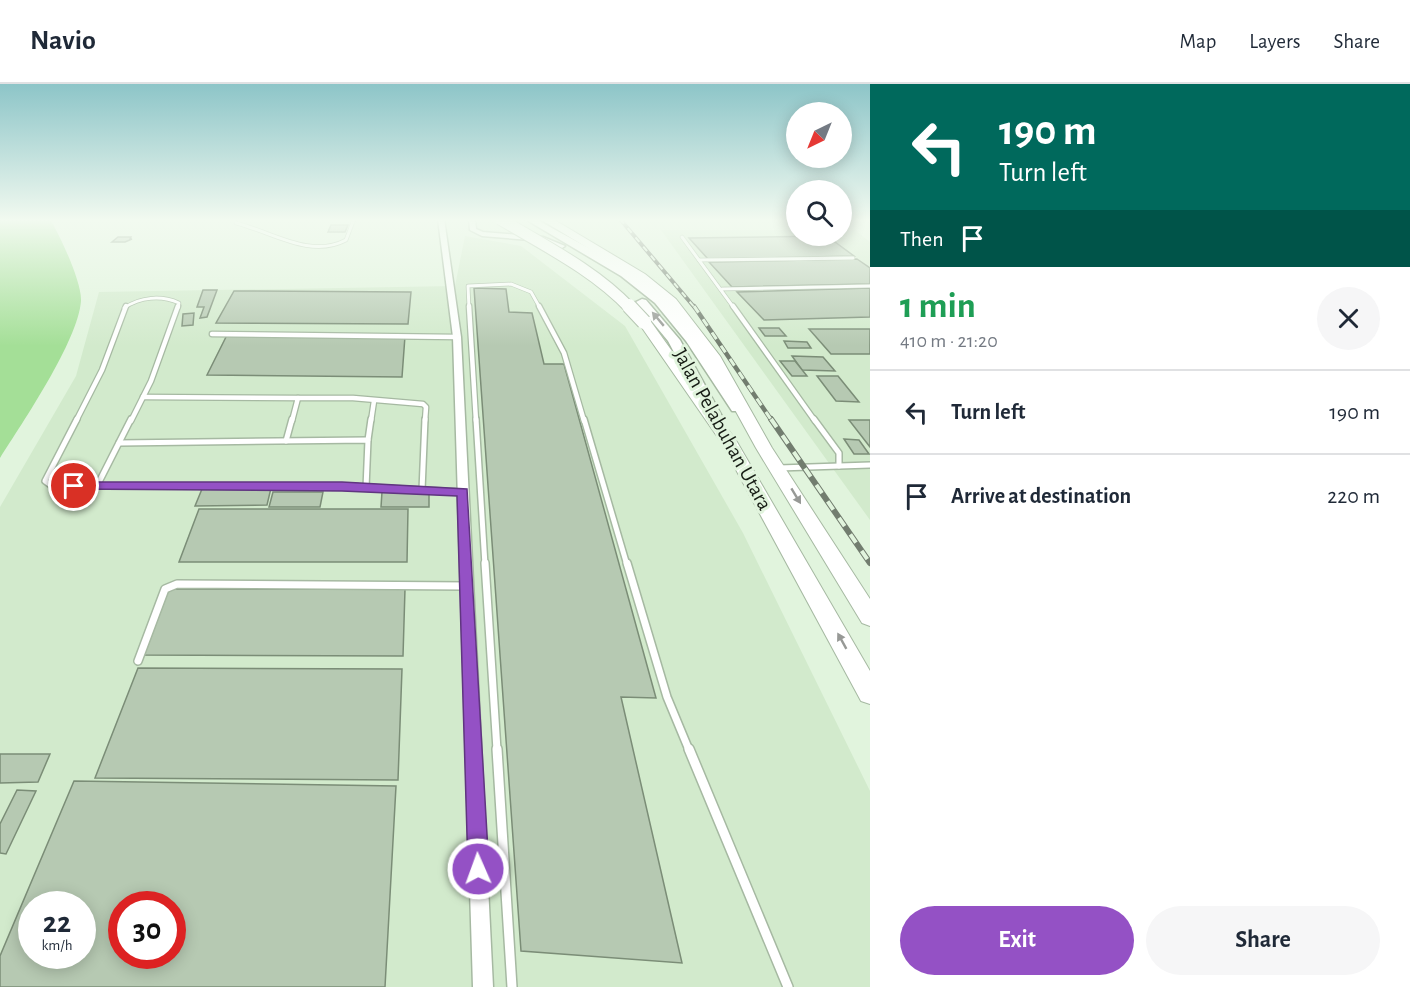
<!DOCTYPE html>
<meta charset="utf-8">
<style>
body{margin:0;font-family:"Alegreya Sans",sans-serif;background:#f6f6f7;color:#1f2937;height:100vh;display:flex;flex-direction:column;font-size:22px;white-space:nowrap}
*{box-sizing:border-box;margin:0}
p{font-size:20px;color:#747a83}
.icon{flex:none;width:33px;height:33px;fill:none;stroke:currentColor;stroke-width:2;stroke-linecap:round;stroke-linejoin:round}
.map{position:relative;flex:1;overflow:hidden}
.panel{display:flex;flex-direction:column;background:#fff;width:540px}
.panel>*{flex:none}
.top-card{background:#00695c;color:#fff;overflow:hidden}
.needle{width:39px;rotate:223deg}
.buttons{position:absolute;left:786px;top:18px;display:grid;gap:12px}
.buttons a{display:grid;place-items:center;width:66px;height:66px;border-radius:50%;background:#fff;box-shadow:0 3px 15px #0003;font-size:30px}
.speed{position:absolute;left:18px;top:807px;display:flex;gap:12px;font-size:30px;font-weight:700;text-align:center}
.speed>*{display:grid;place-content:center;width:78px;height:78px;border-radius:50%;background:#fff;box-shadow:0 3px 15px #0003;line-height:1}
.speed small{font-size:15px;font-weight:400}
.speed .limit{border:9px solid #d22;background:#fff;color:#111}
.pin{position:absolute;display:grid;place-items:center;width:51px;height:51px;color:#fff;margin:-26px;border:3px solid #fff;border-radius:50%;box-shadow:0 2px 6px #0007}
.me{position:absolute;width:66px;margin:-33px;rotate:358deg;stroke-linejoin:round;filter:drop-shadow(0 0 4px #0008)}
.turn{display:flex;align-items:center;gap:21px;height:126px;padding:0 30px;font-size:27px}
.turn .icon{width:78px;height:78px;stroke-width:2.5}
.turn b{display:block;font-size:42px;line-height:51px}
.then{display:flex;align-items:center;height:57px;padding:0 30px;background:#0003;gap:12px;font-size:22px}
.round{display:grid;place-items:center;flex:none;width:63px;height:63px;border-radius:32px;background:#f6f6f7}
.head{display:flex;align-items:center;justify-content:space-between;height:102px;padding:0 30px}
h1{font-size:36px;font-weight:700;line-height:45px;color:#1e9e55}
.action{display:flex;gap:12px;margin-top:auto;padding:12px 30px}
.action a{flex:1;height:69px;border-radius:36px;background:#9451c5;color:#fff;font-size:24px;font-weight:700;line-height:69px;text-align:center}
.action a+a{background:#f6f6f7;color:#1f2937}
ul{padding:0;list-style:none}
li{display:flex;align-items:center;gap:18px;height:84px;padding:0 30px;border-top:2px solid #e0e1e3}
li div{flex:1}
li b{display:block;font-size:22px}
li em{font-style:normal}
header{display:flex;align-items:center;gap:36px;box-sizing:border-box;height:84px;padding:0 30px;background:#fff;border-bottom:2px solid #e0e1e3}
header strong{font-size:28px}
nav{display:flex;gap:33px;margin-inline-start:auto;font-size:21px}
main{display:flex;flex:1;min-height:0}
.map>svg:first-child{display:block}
.built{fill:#d2eacc;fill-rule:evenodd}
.water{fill:#a4df97}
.building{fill:#b6c9b2;stroke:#7b8d77;stroke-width:1.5;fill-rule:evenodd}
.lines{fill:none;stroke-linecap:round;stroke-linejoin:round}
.service-far4-casing{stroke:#a6b9a2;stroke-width:4.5}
.service-far3-casing{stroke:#a6b9a2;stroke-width:7}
.service-far2-casing{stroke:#a6b9a2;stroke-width:8}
.service-far1-casing{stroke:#a6b9a2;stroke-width:10}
.service-casing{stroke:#a6b9a2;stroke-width:12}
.minor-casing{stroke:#a6b9a2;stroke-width:3}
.secondary-casing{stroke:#a6b9a2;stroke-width:3}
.primary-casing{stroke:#a6b9a2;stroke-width:2}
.service-far4{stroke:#fff;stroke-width:3}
.service-far3{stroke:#fff;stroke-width:4.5}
.service-far2{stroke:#fff;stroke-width:5}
.service-far1{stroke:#fff;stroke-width:7}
.service{stroke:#fff;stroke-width:9}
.minor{fill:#fff;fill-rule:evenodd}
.secondary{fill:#fff;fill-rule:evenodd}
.primary{fill:#fff;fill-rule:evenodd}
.rail-far2-casing{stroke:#727d6f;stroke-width:4}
.rail-far1-casing{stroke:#727d6f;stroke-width:4.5}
.rail-casing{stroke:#727d6f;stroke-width:6}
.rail-far2{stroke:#e1f4dd;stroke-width:2;stroke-dasharray:6;stroke-linecap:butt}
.rail-far1{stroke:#e1f4dd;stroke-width:3;stroke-dasharray:8;stroke-linecap:butt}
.rail{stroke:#e1f4dd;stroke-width:4;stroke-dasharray:10;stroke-linecap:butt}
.primary-bridge-far1-casing{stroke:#a6b9a2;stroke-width:13;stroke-linecap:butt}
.primary-bridge-casing{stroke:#a6b9a2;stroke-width:16;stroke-linecap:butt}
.primary-bridge-far1{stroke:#fff;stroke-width:11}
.primary-bridge{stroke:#fff;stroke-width:14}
.oneway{fill:#979996}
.route{fill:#9451c5;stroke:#603580;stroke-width:1.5}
.labels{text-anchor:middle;stroke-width:6;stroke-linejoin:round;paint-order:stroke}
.street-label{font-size:21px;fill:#171d15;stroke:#e1f4dd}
</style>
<header>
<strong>Navio</strong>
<nav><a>Map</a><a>Layers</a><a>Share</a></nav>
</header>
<main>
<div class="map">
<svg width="870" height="903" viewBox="0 0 870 903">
<rect width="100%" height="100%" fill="#e1f4dd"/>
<g class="built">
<path d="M661 146H796V152H842V146H855L870 158V436Z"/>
<path d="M465 152 521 162 625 242 743 449 870 707V903H0V423L76 292 99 208 455 202ZM32 820H82V872H32ZM122 820H172V872H122Z"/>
</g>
<path class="water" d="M0 135H50C60 152 82 198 81 217 78 257 23 338 0 374Z"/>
<g class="building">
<path d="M331 141H348L345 148H328Z"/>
<path d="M827 152 854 172 708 175 689 154Z"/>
<path d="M118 153H131L130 155H132L125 158H112Z"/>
<path d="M857 175 870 184V200L732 203 709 178Z"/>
<path d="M474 204 506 205 509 228 532 229 544 280H564L656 614 621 613 682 879 521 867Z"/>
<path d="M870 204V233L764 236 737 208Z"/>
<path d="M203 206H217L207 233 200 234 204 223H197Z"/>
<path d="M234 207 411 208 408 240 216 239Z"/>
<path d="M194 229 193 241 182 242 183 230Z"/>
<path d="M759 244H779L786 252H765Z"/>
<path d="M809 245H870V270H831Z"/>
<path d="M227 251 405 252 402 293 207 291Z"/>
<path d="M784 257 807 258 811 264H788Z"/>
<path d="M792 272 823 273 835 287 802 286Z"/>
<path d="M780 277H795L807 292H792Z"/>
<path d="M817 292H838L859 318 836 317Z"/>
<path d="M849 336H870V363Z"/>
<path d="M844 355 859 356 869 370H854Z"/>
<path d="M271 404 267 421 195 422 202 405Z"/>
<path d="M273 408H323L320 423H269Z"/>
<path d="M382 408H429V423H381Z"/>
<path d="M199 425H408L407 478H179Z"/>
<path d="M168 505H405L403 572 142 571Z"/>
<path d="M138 584 402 585 398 696 95 694Z"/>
<path d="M0 670H50L38 698 0 699Z"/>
<path d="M74 697 396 702 385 903H0V872ZM32 820H82V872H32ZM122 820H172V872H122Z"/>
<path d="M17 706 36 707 6 770 0 769V740Z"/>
</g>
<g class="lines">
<defs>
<g id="service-far4">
<path d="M236 139C272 148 310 175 346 156L354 135"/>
<path d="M682 153 734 224"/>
<path d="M699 176 853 174"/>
<path d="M722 205 870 202"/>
<path d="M124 224C140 213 161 211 179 219L178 224"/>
<path d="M469 224 468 202 511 200 531 208 540 224"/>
</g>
<g id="service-far3">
<path d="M469 222 476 337"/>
<path d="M539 222 564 269 584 337"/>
<path d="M733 222 815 337"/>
<path d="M212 250 457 253"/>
<path d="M143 313 298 314 292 337"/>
<path d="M298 314H353L423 320 426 323 425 337"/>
<path d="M76 337 102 286 126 222"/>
<path d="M131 337 151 297 178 222"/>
<path d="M371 337 374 317"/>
</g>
<g id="service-far2">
<path d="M77 335 45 397 52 402H97"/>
<path d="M476 335 485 481"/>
<path d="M584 335 627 481"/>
<path d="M814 335 839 369V382"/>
<path d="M368 356 371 335"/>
<path d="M286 357 292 335"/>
<path d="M119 359 368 356 366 404"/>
<path d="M779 384 870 381"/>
<path d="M97 402H342L463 408"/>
<path d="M97 402 131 335"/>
<path d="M422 406 425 335"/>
</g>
<g id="service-far1">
<path d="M485 479 497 666"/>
<path d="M627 479 667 613 689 666"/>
<path d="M138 577 165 505 177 500 466 502"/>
</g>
<g id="service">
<path d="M497 665 512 903"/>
<path d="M689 665 788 903"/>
</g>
<g id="minor">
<path d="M438 135H444L461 253 493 903H473L453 253Z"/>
<path d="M469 135H475L476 145 483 148 543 153 565 162 562 164 542 157 482 152 470 146Z"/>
</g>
<g id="secondary">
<path d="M525 135H536C579 160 625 180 662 213 695 243 718 287 744 324L742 327H732L686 257 655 219 621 192Z"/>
<path d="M642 215 646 216 680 256 724 336 722 339H712L710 336 668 257 636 218Z"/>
</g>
<g id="primary">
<path d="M540 135H553L645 190 676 215 720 272 772 364 870 515V542L862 539 756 364 706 273 668 221 637 194Z"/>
<path d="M644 234 649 235 737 358 870 587V620L861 617 721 358 638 238Z"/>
</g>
</defs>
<use href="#service-far4" class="service-far4-casing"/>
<use href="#service-far3" class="service-far3-casing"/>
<use href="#service-far2" class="service-far2-casing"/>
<use href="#service-far1" class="service-far1-casing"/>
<use href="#service" class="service-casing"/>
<use href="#minor" class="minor-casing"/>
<use href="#secondary" class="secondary-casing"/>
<use href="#primary" class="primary-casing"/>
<use href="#service-far4" class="service-far4"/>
<use href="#service-far3" class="service-far3"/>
<use href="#service-far2" class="service-far2"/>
<use href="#service-far1" class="service-far1"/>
<use href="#service" class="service"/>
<use href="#minor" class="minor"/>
<use href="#secondary" class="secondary"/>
<use href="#primary" class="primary"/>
<defs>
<path id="rail-far2" d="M620 135 695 224"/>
<path id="rail-far1" d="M694 222 772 337"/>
<path id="rail" d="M771 335 870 479"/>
</defs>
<use href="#rail-far2" class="rail-far2-casing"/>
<use href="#rail-far1" class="rail-far1-casing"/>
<use href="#rail" class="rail-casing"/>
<use href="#rail-far2" class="rail-far2"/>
<use href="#rail-far1" class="rail-far1"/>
<use href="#rail" class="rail"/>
<defs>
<path id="primary-bridge-far1" d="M500 135C545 162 594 186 630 224"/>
<path id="primary-bridge" d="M629 222 644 238"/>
</defs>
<use href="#primary-bridge-far1" class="primary-bridge-far1-casing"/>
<use href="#primary-bridge" class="primary-bridge-casing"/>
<use href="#primary-bridge-far1" class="primary-bridge-far1"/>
<use href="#primary-bridge" class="primary-bridge"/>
</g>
<defs><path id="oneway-solid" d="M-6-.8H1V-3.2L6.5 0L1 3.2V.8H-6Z" transform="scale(1.5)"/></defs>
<g class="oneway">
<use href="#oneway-solid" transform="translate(658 235) rotate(-130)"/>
<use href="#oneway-solid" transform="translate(796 412) rotate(59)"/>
<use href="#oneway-solid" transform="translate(842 557) rotate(-119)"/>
</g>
<linearGradient id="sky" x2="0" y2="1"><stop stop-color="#8dc5c8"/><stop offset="0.52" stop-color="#f2faf0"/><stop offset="1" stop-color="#f2faf0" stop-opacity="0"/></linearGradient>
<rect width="870" height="262" fill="url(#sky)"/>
<path class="route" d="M74 398H342L467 405 489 785 486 792 478 796 471 792 468 785 457 412 342 407 70 405 68 402Z"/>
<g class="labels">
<g class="street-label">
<text transform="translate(723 345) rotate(61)" y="7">Jalan Pelabuhan Utara</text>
</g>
</g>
</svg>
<div class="buttons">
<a><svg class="needle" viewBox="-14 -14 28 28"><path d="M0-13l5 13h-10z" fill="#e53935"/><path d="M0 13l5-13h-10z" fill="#747a83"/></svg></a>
<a><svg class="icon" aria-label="search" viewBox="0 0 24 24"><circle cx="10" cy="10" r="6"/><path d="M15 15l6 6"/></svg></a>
</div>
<div class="speed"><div>22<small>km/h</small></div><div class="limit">30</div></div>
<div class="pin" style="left:74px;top:402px;background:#d93025"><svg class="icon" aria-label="arrive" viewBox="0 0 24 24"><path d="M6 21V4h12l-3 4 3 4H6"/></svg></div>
<svg class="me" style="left:478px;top:785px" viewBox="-20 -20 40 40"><circle r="17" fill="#9451c5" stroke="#fff" stroke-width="3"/><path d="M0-11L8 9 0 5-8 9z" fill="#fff"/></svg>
</div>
<section class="panel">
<div class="top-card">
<div class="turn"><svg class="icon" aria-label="left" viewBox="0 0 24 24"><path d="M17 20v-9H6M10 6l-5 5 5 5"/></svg><div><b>190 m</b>Turn left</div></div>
<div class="then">Then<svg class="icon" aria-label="arrive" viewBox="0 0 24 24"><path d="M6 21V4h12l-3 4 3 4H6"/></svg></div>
</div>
<div class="head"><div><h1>1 min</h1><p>410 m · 21:20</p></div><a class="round"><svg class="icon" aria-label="close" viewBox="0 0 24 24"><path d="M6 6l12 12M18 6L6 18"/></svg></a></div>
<ul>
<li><svg class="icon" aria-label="left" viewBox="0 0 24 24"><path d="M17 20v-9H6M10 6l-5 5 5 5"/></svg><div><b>Turn left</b></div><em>190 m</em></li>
<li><svg class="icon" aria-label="arrive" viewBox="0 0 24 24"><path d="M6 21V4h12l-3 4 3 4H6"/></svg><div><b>Arrive at destination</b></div><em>220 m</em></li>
</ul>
<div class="action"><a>Exit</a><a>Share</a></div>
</section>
</main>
